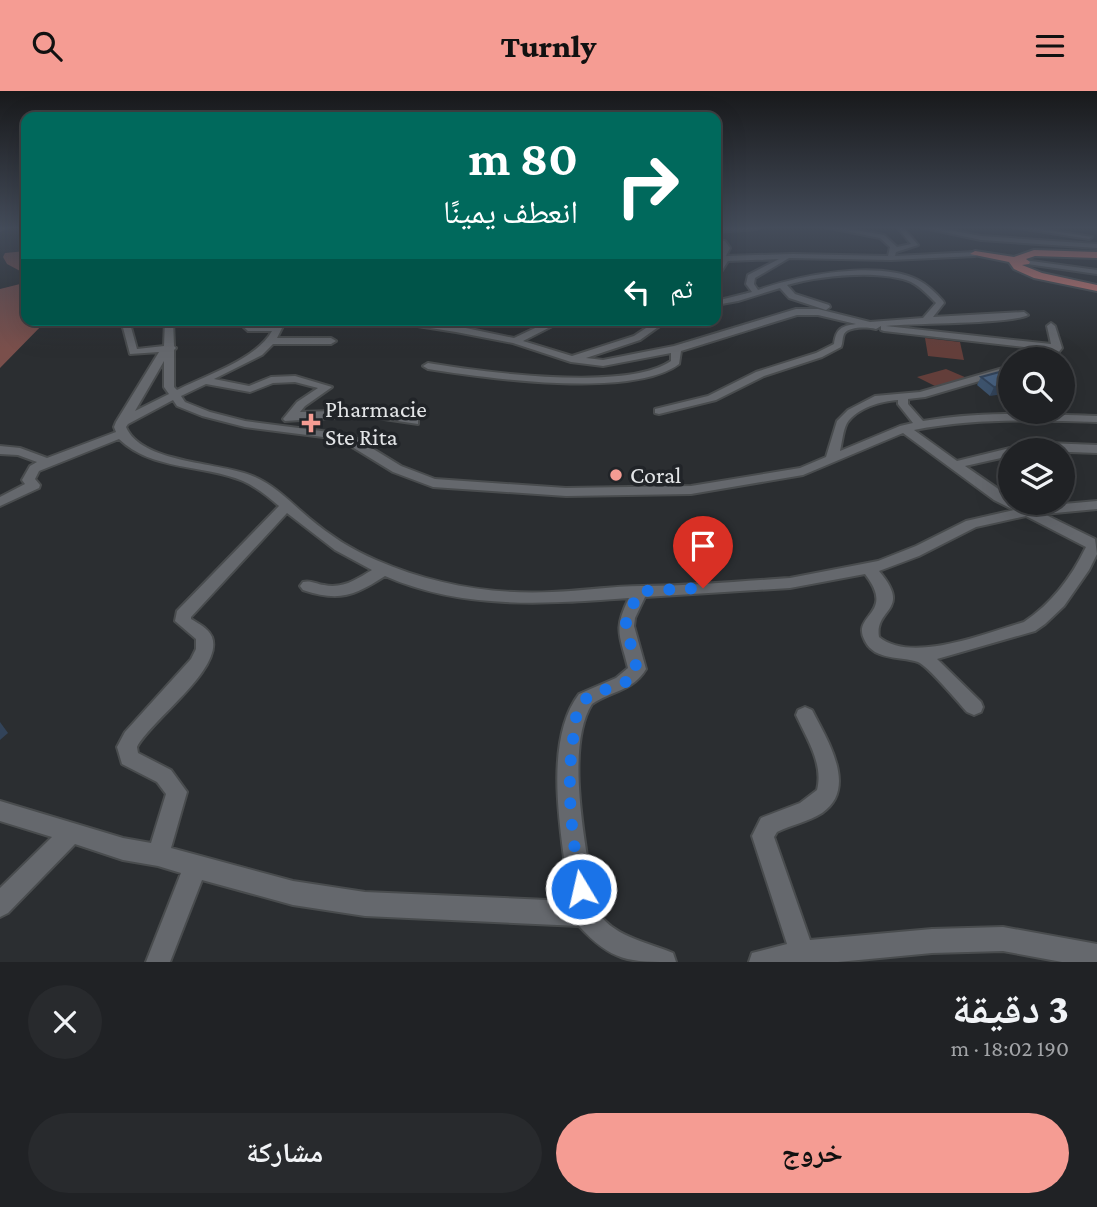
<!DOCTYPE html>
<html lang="ar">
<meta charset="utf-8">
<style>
body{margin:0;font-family:"Crimson Pro","Noto Naskh Arabic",serif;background:#282a2d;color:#f1f3f6;direction:rtl;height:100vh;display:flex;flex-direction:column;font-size:26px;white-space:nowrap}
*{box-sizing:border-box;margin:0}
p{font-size:23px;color:#a2a4a7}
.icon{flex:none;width:38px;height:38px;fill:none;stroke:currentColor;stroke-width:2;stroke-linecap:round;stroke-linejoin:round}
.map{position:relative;height:871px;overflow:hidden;direction:ltr}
.sheet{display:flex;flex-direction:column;background:#202225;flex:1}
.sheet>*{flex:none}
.guide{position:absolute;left:21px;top:21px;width:700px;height:214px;border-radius:14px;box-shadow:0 7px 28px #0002,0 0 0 2px #3d3f42;direction:rtl;background:#00695c;color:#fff;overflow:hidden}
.controls{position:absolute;left:998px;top:256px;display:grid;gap:14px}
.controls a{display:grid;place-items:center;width:77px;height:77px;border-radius:50%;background:#202225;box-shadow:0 7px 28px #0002,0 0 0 2px #3d3f42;font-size:35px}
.pin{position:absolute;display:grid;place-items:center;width:60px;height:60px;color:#fff;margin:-72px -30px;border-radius:50% 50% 50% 0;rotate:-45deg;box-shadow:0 0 7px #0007}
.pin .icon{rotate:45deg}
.me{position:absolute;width:77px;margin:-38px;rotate:351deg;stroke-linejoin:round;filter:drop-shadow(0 0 5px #0008)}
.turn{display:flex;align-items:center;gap:24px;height:147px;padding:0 28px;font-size:32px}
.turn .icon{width:91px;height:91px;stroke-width:2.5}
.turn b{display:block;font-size:49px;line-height:60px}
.then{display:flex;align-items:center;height:66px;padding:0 28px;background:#0003;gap:14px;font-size:26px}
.round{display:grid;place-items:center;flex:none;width:74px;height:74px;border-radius:37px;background:#282a2d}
.head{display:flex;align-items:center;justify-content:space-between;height:119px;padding:0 28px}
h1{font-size:42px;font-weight:800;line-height:52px}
.button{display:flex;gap:14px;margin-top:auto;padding:14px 28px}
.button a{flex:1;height:80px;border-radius:42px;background:#f59c93;color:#111;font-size:28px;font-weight:800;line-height:80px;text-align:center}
.button a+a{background:#282a2d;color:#f1f3f6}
header{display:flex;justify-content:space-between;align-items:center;height:91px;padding:0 28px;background:#f59c93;color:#111;font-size:32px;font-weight:800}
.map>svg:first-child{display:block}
.green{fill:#633e3a}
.forest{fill:#7a4f4b}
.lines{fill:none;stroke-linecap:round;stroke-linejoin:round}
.minor-casing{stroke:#494c4e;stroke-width:4}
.highway-casing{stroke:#494c4e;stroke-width:4}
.minor{fill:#65686d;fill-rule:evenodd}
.highway{fill:#d27971;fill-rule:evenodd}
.wall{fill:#3d536d}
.shaded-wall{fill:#324359}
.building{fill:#47607f;stroke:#324359;stroke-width:2}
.route{stroke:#1a73e8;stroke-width:12;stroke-dasharray:0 21.6}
.poi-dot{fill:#f59c93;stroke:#212428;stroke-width:2.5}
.labels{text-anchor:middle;stroke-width:7;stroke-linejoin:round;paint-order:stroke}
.poi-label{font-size:24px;fill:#e2e4e6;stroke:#212428;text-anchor:start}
</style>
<header><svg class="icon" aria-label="menu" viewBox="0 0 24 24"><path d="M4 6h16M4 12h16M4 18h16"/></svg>Turnly<svg class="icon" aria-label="search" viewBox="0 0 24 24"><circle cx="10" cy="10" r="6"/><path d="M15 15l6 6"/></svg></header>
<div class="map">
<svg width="1097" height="871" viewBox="0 0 1097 871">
<rect width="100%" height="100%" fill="#2b2e31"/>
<g class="green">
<path d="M925 247 960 251 964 269 928 265Z"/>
<path d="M946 278 967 287 937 296 917 286Z"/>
</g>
<path class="forest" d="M26 160V229H47L0 277V198L20 193 22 181 7 173 3 166 5 162Z"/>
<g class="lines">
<defs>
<g id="minor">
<path d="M0 136H8L0 139Z"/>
<path d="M760 136 757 138 716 141V137Z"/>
<path d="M825 136H839L884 144 897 156 911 153 897 136H903L918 154 896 161 895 165 975 161 979 163 975 165 891 169 789 167 755 187 754 193 758 199C800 184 877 169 918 189 928 194 936 202 943 210L944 212 933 226 1024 221 1028 224C1012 233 913 232 886 235L1051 253 1047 235 1051 232 1055 235 1062 257 1053 268H1043L1050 259 884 240 881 239V235L876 238C868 236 849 235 844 243 842 247 843 252 841 256L822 266 764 285 716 309 659 323 655 322V318L708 305 756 281 816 262 834 253C836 238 841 235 856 233L818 224H797L681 260 679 273C633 308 485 287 428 278L423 275 428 272C482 281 626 301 671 270V262L603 275 571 271 513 252 456 241 379 229H407L456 235 514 247 552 229H564L523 250 572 265 634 245 658 229H668L640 249 586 267 603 269 674 255 796 218H818L870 231 923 227 936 212C928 204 921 196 911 191 879 178 819 185 787 194L795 203 829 214 830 216 826 219 789 207 780 197 738 210 716 214V210L752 201 746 193 748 184 779 168 728 170 719 184H716V177L720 170H716V166H719L722 157 721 150H725L730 157 726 165 793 163 888 165 890 156 880 147Z"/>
<path d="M920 136H933L981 145 1097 153V157L981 149Z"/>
<path d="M1013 136H1029L1092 146 1089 148Z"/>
<path d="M1024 169 1097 179V183L1027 173H1024Z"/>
<path d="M121 229H129L137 258 164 255 165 229H173L174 255 176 257 174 259V296L177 299C205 285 257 268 272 240H248L236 229H246L253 235 275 234 277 229H286L277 247H331L336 250 331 253H273L262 264 214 288 249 295 271 286 295 285 332 296 305 315 300 321 364 319 418 329V333L364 325 285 330 283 328 297 311 318 297 295 291 273 292 250 301 206 293 181 305 185 311 210 321 245 330 337 342 357 348 401 375 435 388 566 397 691 395 800 377 826 366 837 330 848 319 875 305 920 301 1010 275V281L925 306 908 308V313L923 330C981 320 1039 323 1097 325V331C1036 329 974 327 914 339L957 370 1010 357 1014 358 1010 359V365L965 375 1010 406V411H1020L1030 416 1097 410V418L1044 423 1095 448 1097 463 1089 479 1064 515 1045 533 1035 540 937 568 981 611 983 616 981 621 974 624 967 621C959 612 927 574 918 571 901 565 875 570 865 550 850 523 897 524 865 483L790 497 645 506 635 527 634 535 646 578C633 600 611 600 592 613 567 652 583 740 590 784 591 794 590 808 595 816 609 845 647 851 673 862L676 871C629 871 612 871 579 835L365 825 293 814 202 789 170 871H146L181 782 158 775 123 769 75 753 8 822 0 826V797L52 746 0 730V710L123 747 151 752 166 703 157 691 122 673 117 656 125 641 191 568 196 558V548L175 530 177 520 279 415C268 405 256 396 243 390 203 373 152 380 119 348L39 380 35 388 40 394 39 397 0 415V406L25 393 22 389 30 375 37 371 18 364 0 363V355L20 357 47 367 116 341 114 336 116 331 159 261 130 263ZM164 270V296L169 303 135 320ZM173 309 177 315 202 325 245 336 331 347 349 354 393 381 433 396 566 405 691 403 803 384 903 342 994 409 1014 419 966 430 916 455 878 470 790 487C741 490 691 495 642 495 612 495 582 500 552 501 491 504 431 493 376 469 352 459 329 444 309 427 291 412 274 393 250 384 217 371 141 372 126 336L128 333ZM898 309V313L913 332 900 335 840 360C842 352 843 339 847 332 857 317 881 310 898 309ZM287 422 335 459 372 479C357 488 343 498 324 494 316 493 311 489 303 491L300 495 303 499C339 511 354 505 385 485 462 519 546 513 629 507 613 539 620 544 628 577L616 587 579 603C541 653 563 752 570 810L365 801 293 790 171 757 187 701 171 679 138 662 137 656C151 629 224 578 212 546 208 537 199 533 191 528V526ZM1026 425 1086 456C1071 487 1052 512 1024 531 986 542 912 573 879 546 874 517 913 520 879 480L919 465 976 436Z"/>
<path d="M1047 352 1097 354V362L1016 359 1022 355Z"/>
<path d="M805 616 812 619C826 647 859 697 822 722 808 731 791 734 777 741L774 746 810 849 932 838 1003 836 1097 853V871H1062L1003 860 932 862 838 871H749L752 862 787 853 752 745 761 727 800 712 817 699C824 673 806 646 796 624L798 619Z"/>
</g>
<path id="highway" d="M1034 159 1097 161V167L1035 165 1026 168 1030 171 1029 173 1022 174 1042 182 1097 194V200L1034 187 1014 178 1009 171 970 163 975 160 1014 166Z"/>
</defs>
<use href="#minor" class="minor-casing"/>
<use href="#highway" class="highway-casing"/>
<use href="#minor" class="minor"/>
<use href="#highway" class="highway"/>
</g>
<path class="wall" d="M1007 279 990 305 977 294 981 286Z"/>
<g class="shaded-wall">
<path d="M1010 294V302L990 305 994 296Z"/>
<path d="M0 631 8 642 0 649Z"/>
</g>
<path class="building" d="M1007 279 1010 284V294L994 296 981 286Z"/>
<linearGradient id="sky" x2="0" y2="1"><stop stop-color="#18191b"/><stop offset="0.53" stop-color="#444c5a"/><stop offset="1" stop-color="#444c5a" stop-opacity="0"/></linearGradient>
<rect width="1097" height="258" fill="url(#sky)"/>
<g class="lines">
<path class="route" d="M581 798C572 744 565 696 574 642 575 632 576 618 583 611 597 593 621 604 637 579L626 535V527L640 500 703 497"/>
</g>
<g class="poi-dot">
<path d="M307.5 321.5h7v7h7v7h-7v7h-7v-7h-7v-7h7z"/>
<circle cx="616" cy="384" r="7"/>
</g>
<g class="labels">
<g class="poi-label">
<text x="325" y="326">Pharmacie<tspan x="325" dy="28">Ste Rita</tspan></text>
<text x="630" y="392">Coral</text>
</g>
</g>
</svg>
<div class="controls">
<a><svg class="icon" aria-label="search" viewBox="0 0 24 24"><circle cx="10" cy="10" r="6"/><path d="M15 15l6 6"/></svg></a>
<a><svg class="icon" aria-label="layers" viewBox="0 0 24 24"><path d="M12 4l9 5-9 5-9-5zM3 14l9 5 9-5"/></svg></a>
</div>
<div class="pin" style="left:703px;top:497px;background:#d93025"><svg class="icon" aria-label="arrive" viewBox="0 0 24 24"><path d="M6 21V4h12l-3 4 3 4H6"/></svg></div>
<svg class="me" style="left:581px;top:798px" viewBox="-20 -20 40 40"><circle r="17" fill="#1a73e8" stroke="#fff" stroke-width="3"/><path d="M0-11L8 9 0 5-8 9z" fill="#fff"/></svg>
<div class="guide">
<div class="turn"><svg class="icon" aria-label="right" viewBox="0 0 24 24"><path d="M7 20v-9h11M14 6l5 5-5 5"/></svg><div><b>80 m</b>انعطف يمينًا</div></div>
<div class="then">ثم<svg class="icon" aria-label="left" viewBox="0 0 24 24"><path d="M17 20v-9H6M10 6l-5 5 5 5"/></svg></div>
</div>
</div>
<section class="sheet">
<div class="head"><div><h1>3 دقيقة</h1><p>190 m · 18:02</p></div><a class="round"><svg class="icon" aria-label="close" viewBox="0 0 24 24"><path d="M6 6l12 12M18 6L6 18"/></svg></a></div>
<div class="button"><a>خروج</a><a>مشاركة</a></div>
</section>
